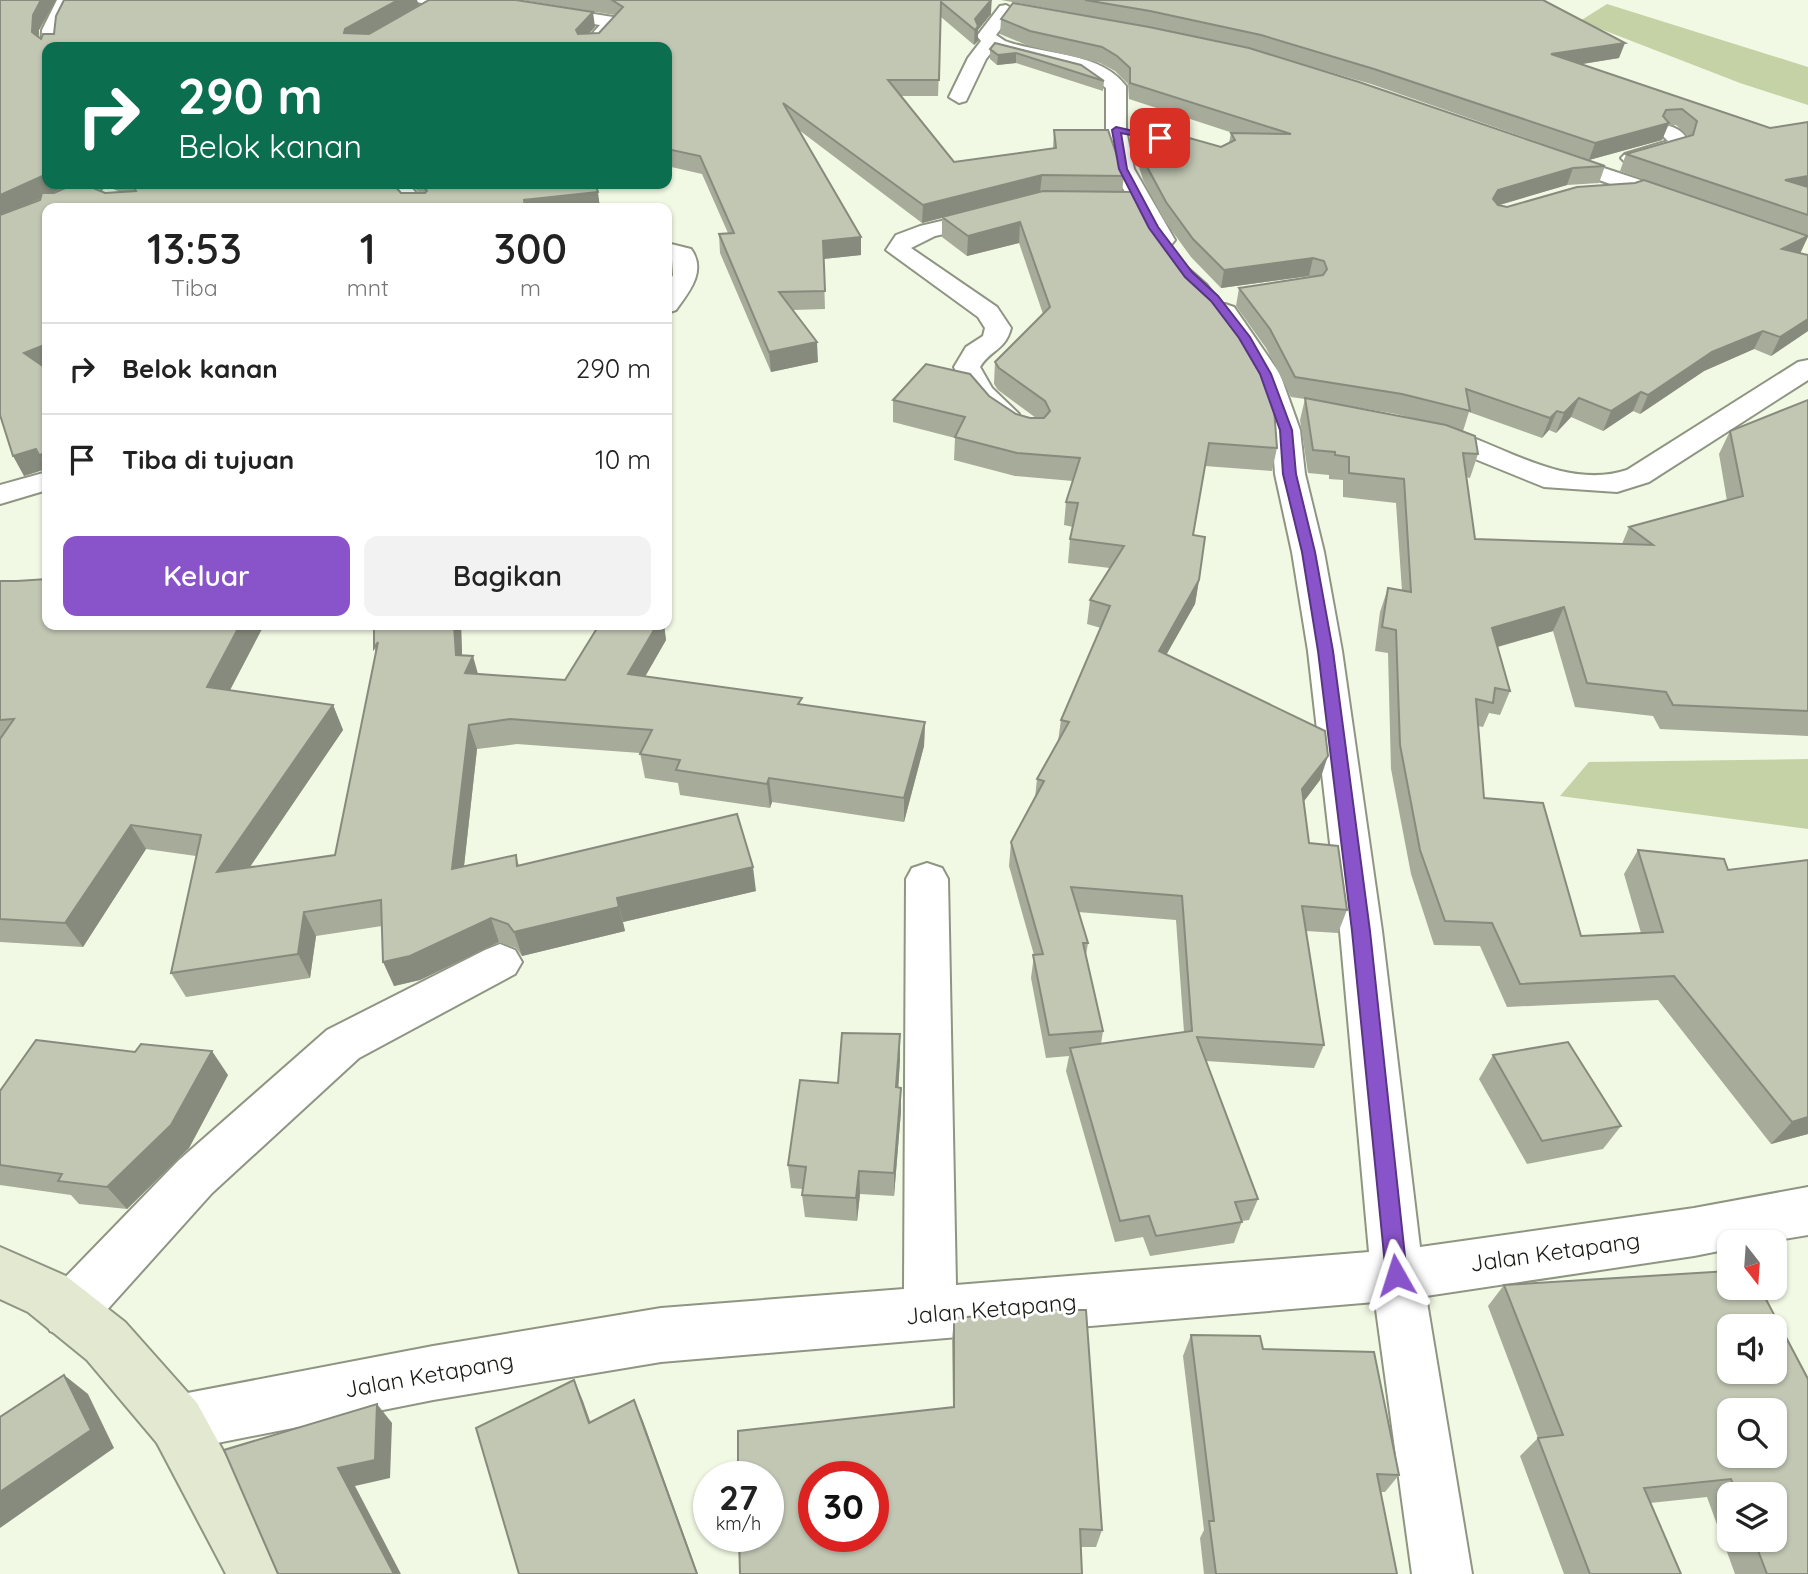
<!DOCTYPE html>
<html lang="id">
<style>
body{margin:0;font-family:Quicksand,sans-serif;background:#f2f2f2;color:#222;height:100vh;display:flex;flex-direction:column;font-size:26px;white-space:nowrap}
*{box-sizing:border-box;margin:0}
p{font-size:23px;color:#767676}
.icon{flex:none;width:38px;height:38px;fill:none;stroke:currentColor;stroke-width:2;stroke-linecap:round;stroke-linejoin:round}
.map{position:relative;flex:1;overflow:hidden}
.drawer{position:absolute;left:42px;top:203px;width:630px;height:427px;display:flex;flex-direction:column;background:#fff;border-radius:14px;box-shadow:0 2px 5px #0004}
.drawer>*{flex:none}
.top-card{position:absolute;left:42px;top:42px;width:630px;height:147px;border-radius:14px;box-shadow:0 2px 5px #0004;background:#0b6e4f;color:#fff;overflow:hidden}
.needle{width:46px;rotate:163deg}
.buttons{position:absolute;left:1717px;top:1230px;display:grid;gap:14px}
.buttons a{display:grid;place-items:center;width:70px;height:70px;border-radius:14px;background:#fff;box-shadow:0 2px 5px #0004;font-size:35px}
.speed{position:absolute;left:693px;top:1461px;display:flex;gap:14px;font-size:35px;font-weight:700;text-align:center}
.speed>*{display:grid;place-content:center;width:91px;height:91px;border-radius:50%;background:#fff;box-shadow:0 2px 5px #0004;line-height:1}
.speed small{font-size:18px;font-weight:400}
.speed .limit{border:10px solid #d22;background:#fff;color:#111}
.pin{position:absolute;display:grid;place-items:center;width:60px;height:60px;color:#fff;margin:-30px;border-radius:14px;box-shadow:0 4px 10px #0006}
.me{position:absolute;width:77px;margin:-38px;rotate:354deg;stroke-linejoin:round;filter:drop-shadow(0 0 5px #0008)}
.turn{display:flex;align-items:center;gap:24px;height:147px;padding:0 21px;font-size:32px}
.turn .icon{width:91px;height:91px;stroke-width:2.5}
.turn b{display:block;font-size:49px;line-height:60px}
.eta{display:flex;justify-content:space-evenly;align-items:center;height:119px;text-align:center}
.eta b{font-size:42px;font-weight:600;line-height:49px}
.primary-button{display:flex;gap:14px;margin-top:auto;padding:14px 21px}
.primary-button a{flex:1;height:80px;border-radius:14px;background:#8953ca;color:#fff;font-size:28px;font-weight:600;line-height:80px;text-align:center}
.primary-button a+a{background:#f2f2f2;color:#222}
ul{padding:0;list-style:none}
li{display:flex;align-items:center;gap:21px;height:91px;padding:0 21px;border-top:2px solid #e0e0e0}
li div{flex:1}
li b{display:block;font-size:26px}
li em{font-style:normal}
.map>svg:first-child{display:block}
.green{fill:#c4d2a5}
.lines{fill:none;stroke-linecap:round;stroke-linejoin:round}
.lane-casing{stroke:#8e9582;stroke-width:4}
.street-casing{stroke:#8e9582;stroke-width:4}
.secondary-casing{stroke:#8e9582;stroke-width:4}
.lane{fill:#fff;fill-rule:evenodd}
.street{fill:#fff;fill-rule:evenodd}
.secondary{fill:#e2e9d0;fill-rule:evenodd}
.wall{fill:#a6ab9a;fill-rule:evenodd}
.shaded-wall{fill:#878b7d}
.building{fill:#c1c7b3;stroke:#878b7d;stroke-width:2;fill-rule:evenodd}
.route{fill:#8953ca;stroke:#593683;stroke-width:2}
.labels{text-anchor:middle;stroke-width:6;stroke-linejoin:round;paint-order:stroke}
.near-street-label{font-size:23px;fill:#191b14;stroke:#fff}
</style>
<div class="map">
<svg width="1808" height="1574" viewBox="0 0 1808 1574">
<rect width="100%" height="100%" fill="#f1f8e3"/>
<g class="green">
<path d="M1607 4 1808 67V105L1740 83 1580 21Z"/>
<path d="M1808 759V829L1560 796 1589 762Z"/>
</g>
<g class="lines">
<defs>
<path id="lane" d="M408 0H429L443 4 439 7Z"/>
<g id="street">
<path d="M57 0H73L60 30 59 47H47V52L41 47 42 30Z"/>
<path d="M464 0H504L613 17 622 22 599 47H580L600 25 472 5Z"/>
<path d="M1006 5 1015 10 996 35 1005 41C1042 55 1100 51 1126 86V130L1134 169 1175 240 1171 245H1155L1112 169 1106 130V88C1077 61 1030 63 994 49L986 59 966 101 959 103 949 97 968 58 981 41 977 36 1000 6Z"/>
<path d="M1669 126C1678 128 1688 135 1688 145L1685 149 1632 164 1625 162 1621 158 1625 154 1668 141 1659 132 1662 128Z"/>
<path d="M1552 151 1686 195 1689 200 1686 205H1670L1545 161 1541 157 1545 153Z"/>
<path d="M402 184 409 185 429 208H406L390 190 393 185Z"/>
<path d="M993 209 1001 211 1004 216 1001 221 935 236 911 248 997 307 1011 328C1005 351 991 349 980 367L992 388 1019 414 1015 420C984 428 964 391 954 367L966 347 983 336 985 328 978 317 886 250 896 235 920 226Z"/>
<path d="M667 243 691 249C707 271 689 292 676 310L667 313V288L673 275 672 259 667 257Z"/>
<path d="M1225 304 1234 307 1280 374 1300 430 1305 474 1324 552 1342 651 1382 931 1420 1247 1694 1208 1808 1187V1235L1766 1242H1729V1249L1694 1256 1426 1296 1472 1574H1412L1375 1302 661 1362 433 1400 177 1451 157 1443 149 1423 157 1403 177 1395 433 1346 661 1308 904 1289 906 879 912 868 927 863 942 868 948 879 956 1285 1369 1252 1340 931 1308 651 1292 552 1275 474 1272 430 1252 374 1212 312 1216 307Z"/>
<path d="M1808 360V380L1649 482 1617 492 1544 487 1438 444 1418 439 1414 433 1418 427C1437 422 1458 432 1476 439 1523 458 1576 487 1627 470L1798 362Z"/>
<path d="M47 472V490L0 504V485Z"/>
<path d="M500 944 515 950 522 962 515 974 359 1058 212 1193 88 1331 69 1338 50 1331 42 1312 50 1293 178 1161 327 1030 485 950Z"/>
</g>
<g id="secondary">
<path d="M76 184H104L101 189 61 208H47V215L0 236V220Z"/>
<path d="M0 1247 66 1276 125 1322 197 1403 279 1553 288 1574H226L157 1443 87 1360 28 1312 0 1299Z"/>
</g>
</defs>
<use href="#lane" class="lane-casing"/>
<use href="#street" class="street-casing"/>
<use href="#secondary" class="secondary-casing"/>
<use href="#lane" class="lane"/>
<use href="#street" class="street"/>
<use href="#secondary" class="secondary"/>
</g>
<g class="wall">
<path d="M0 0H56L39 30V38L41 39 419 5 368 34 595 27 588 34 599 33 615 15 521 0H992L991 14 978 30V41L974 45 941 17 938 96H901L954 162 1053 148 1054 130 1124 176 1122 192 1277 448 1272 471 1205 466 1193 535 1199 580 1195 604 1166 654 1320 780 1304 801 1309 843 1347 910 1338 933 1306 931 1324 1045 1314 1068 1206 1061 1258 1199 1249 1220 1242 1221 1234 1243 1150 1256 1143 1237 1115 1242 1066 1071 1069 1056 1046 1058 1031 978 1034 955 1009 866 1011 842 1035 798 1037 779 1058 741 1061 720 1101 628 1087 624 1090 600 1110 568 1068 563 1070 539 1073 527 1064 525 1066 502 1073 481 1015 476 954 460 955 438 893 422V400L989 396 1016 414 1030 418H1036L998 390 994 384 995 362 1043 314 1019 243 967 256 942 237V218L922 223 799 130 861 255 823 259 825 309 793 310 818 362 771 372 720 253 719 234 728 233 702 174 667 166V47H47V184H71L52 193 120 192 106 186 105 184H393L401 193H419L411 184H595L600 208H47V367L45 368 47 369V471L46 469 24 476ZM1078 912 1176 920 1184 1032 1101 1044 1103 1031 1086 955 1088 943Z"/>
<path d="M1001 0H1543L1619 58 1581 64 1770 128 1808 122V237L1800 253 1808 255V331L1771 356 1754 349 1704 371 1640 414 1633 411 1603 431 1571 417 1556 433 1549 430 1542 438 1469 412 1463 431 1478 454 1470 478 1466 477 1475 539 1622 544 1629 527 1727 501 1719 454 1730 431 1808 400V736L1660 729 1653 716 1575 707 1553 631 1498 647 1510 691 1500 715 1489 713 1483 727 1478 726 1484 798 1581 936 1641 933 1624 874 1638 850 1728 870 1808 860V1134L1771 1144 1658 1000 1507 1007 1480 946 1434 945 1411 874 1391 769 1388 653 1375 651 1380 612 1388 588 1402 591 1396 503 1343 497V480L1329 479V475L1308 473 1300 420 1305 399 1291 397 1266 348 1236 306 1239 288 1311 277 1309 276 1221 288 1191 257 1164 220 1143 180 1133 148 1135 131 1221 147 1229 143 1231 133H1233L1129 99 1128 84 1115 71 1100 63 1029 46 1000 34 1001 19 1149 27ZM1250 49 1371 84 1589 160 1662 140 1668 126 1676 125 1688 136 1626 154 1620 171 1667 188 1507 207 1500 205 1567 185 1599 183 1605 166ZM1349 406 1396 414 1416 419Z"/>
<path d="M995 43 1104 81 1103 91 1016 63 997 65 990 59V49Z"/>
<path d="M0 581 47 625H264L230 690 333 705 343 730 250 867 335 855 376 653 374 648V625H461L462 656 478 674 565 680 599 625H664L666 640 645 676 802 705 925 722 924 746 904 822 772 802 770 808 680 795 678 783 645 778 640 753 517 744 477 749 464 866 516 855 519 866 756 891 623 922 625 931 522 956 516 948 499 942 420 980 394 986 382 926 316 936 310 978 186 997 171 973 196 856 146 849 83 947 0 942Z"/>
<path d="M900 1034V1059L898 1087 901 1088V1111L894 1196 860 1194 857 1221 805 1217 802 1195 803 1189 791 1188 788 1165 838 1083Z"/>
<path d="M1493 1055 1621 1126 1603 1149 1527 1164 1479 1079Z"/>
<path d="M228 1075 189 1148 127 1209 79 1204 71 1195 0 1185V1091Z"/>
<path d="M1729 1271 1808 1574H1735L1707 1497 1650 1503 1681 1574H1564L1520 1456 1538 1438 1488 1306 1504 1285ZM1729 1494H1774V1540H1729Z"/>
<path d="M954 1318 1102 1530 1096 1547H1081L953 1408 952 1340Z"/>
<path d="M1191 1335 1263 1349 1399 1475 1385 1492H1380L1397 1574H1204L1200 1538 1204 1530 1183 1356Z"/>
</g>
<g class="shaded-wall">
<path d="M41 0H56L39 30 38 47 32 32 33 15Z"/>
<path d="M398 0H417L419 5 349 45 344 33 345 29Z"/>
<path d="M991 0V14L978 30V41L974 45 975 19Z"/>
<path d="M593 12 595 27 578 45 576 30Z"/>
<path d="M1625 43 1619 58 1546 70 1551 54Z"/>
<path d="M1016 53V63L997 65 998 55Z"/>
<path d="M1666 110 1660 125 1669 123 1662 140 1589 160 1595 143 1663 116Z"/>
<path d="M1573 168 1567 185 1492 207 1493 199 1498 190Z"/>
<path d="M47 174V184H71L0 217V195Z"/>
<path d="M1042 175 1040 192 922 223 923 205Z"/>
<path d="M1808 176V192L1785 180Z"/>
<path d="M598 192 600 208H525L524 200Z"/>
<path d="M1020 222 1019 243 967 256 968 236Z"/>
<path d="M1808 236 1800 254 1782 249Z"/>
<path d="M861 237V255L823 259 825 309 823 241Z"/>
<path d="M1313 258 1309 276 1221 288 1224 270Z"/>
<path d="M1808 319V331L1771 356 1780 337Z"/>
<path d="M1763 331 1754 349 1704 371 1640 414 1648 395 1712 352Z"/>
<path d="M817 342 818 362 771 372 769 352Z"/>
<path d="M47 344V367L33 372 24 353Z"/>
<path d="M1641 392 1633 411 1603 431 1611 411Z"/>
<path d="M1579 398 1571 417 1556 433 1564 413Z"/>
<path d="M1557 411 1549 430 1542 438 1550 418Z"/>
<path d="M36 449 46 469 24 476 13 456Z"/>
<path d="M47 453V470L39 455Z"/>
<path d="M1199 580 1195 604 1155 675 1159 651Z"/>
<path d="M1564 607 1553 631 1482 651 1492 628Z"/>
<path d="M240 625H264L219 711 207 687Z"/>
<path d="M454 625H461L463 680 456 655Z"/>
<path d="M657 625H664L666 640 633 698 628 674Z"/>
<path d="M473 656 480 681 465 673Z"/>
<path d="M333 705 343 730 230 896 217 872Z"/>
<path d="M925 722 924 746 904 822V798Z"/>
<path d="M469 725 477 749 461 893 452 869Z"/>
<path d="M1328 756 1320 780 1295 813 1302 789Z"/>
<path d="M769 778 772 802 770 808 767 784Z"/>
<path d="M131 825 146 849 83 947 65 923Z"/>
<path d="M753 867 756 891 623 922 617 898Z"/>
<path d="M619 907 625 931 522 956 514 932Z"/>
<path d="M304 912 316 936 310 978 298 954Z"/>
<path d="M491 918 499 942 420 980 394 986 383 962Z"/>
<path d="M900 1034V1059L897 1111 896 1087Z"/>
<path d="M212 1051 228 1075 189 1148 127 1209 107 1187Z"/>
<path d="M901 1088V1111L894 1196V1173Z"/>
<path d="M1808 1117V1134L1771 1144 1792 1122Z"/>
<path d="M859 1171 860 1194 857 1221 856 1198Z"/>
<path d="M64 1375 88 1394 114 1448 0 1528V1492Z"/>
<path d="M574 1380 583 1401 598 1444 589 1423Z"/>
<path d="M634 1400 643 1421 698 1574H697Z"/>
<path d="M377 1404 392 1423 390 1478 355 1486 401 1574H394L338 1468Z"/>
</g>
<g class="building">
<path d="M0 0H41L33 15 32 32 41 39 43 34H54L56 16 64 0H398L345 29 344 33 369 34 429 0H516L593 12 576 30 578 34 599 33 623 7 612 0H991L975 19 978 26 975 30 941 2 939 80H888L954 162 1056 148 1054 130H1108L1124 176 1042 175 923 205 783 103 861 237 823 241 825 291 779 292 817 342 769 352 719 234 734 233 700 156 667 149V47H47V174L0 195Z"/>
<path d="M1085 0H1543L1625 43 1551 54 1770 128 1808 122V176L1785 180 1808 187V215L1626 154 1693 135 1697 121 1682 109 1666 110 1663 116 1669 123 1595 143 1374 69 1261 35 1150 11Z"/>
<path d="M1013 3 1149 27 1249 48 1359 82 1605 166 1573 168 1498 190 1493 199 1498 205 1507 207 1577 187 1635 183 1644 180 1808 236 1782 249 1808 255V319L1780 337 1763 331 1712 352 1648 395 1641 392 1611 411 1579 398 1564 413 1557 411 1550 418 1466 389 1470 411 1402 394 1295 377 1270 329 1239 288 1323 275 1327 269 1324 261 1313 258 1224 270 1193 239 1166 202 1145 163 1135 131 1168 132 1221 147 1235 140 1231 133 1291 134 1130 83V68L1117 56 1102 47 1030 31 1001 19Z"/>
<path d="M995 43 1081 65 1104 81 1016 53 998 55 990 49Z"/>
<path d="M74 184H84L105 193 136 191 132 184H393L401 193H425L427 191 421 184H595L598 192 524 200 525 208H47V344L24 353 47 369V453L39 455 36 449 13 456 0 415V215L40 200 42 193H54Z"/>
<path d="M1043 191 1134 192 1180 260 1207 284 1234 318 1254 353 1274 408 1277 448 1209 443 1193 535 1205 537 1199 580 1159 651 1325 731 1328 756 1302 789 1309 843 1338 846 1347 910 1302 906 1324 1045 1197 1037 1258 1199 1235 1202 1242 1222 1156 1236 1149 1216 1120 1221 1070 1048 1192 1031 1182 896 1071 887 1088 943H1083L1103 1031 1049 1035 1033 955 1043 954 1011 842 1044 781 1037 779 1069 722 1061 720 1110 606 1090 600 1124 546 1070 539 1078 503 1066 502 1080 458 1017 453 955 437 965 417 893 400 926 364 970 374 989 396 1016 414 1030 418H1044L1050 411 1045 401 999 368 995 362 1050 307 1020 222 968 236 942 217Z"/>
<path d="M1305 398 1446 425 1475 436 1478 454 1463 453 1475 539 1653 545 1629 527 1743 496 1730 431 1808 400V711L1673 705 1666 692 1587 683 1564 607 1492 628 1510 691 1495 688 1493 703 1476 699 1484 798 1543 803 1581 936 1663 932 1638 850 1724 859 1728 870 1808 860V1117L1792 1122 1674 976 1520 984 1492 923 1445 921 1420 850 1400 745 1396 630 1382 627 1388 588 1411 592 1404 479 1349 473V457L1335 455V452L1313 450Z"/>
<path d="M47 579V625H240L207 687 333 705 217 872 335 855 378 642 374 648V625H454L456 655 473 656 465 673 565 680 599 625H657L628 674 802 698 798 704 925 722 904 798 769 778 767 784 676 770 680 760 640 754 652 730 510 719 469 725 452 869 516 855 517 866 737 814 753 867 617 898 619 907 514 932 508 924 491 918 410 956 383 962 381 900 304 912 298 954 171 973 201 835 131 825 65 923 0 919V739L14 719 0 720V581H17Z"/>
<path d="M842 1033 900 1034 896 1087 901 1088 894 1173 859 1171 856 1198 802 1195 806 1167 788 1165 800 1080 838 1083Z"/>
<path d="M36 1040 135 1052 141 1044 212 1051 171 1125 107 1187 58 1181 62 1174 0 1165V1091Z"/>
<path d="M1568 1042 1621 1126 1542 1141 1493 1055Z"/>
<path d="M1729 1271V1288H1760L1808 1379V1574H1767L1754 1540H1774V1494H1737L1731 1479 1644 1488 1681 1574H1590L1538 1438 1563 1435 1504 1285ZM1729 1326H1774V1372H1729ZM1729 1410H1774V1456H1729Z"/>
<path d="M1055 1310H1086L1102 1530 1080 1529 1082 1574H740L739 1536H768V1477H738V1431L954 1407V1318ZM814 1477H873V1536H814Z"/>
<path d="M1191 1335 1260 1336 1263 1349 1374 1352 1399 1475 1377 1474 1397 1574H1216L1209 1521H1214Z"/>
<path d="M64 1375 91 1430 0 1492V1417Z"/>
<path d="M574 1380 589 1423 634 1400 697 1574H519L476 1428Z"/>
<path d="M377 1404 375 1460 338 1468 394 1574H278L224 1450Z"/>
</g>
<path class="route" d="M1116 127 1164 138 1160 141 1121 133 1127 169 1158 227 1192 272 1218 296 1250 337 1271 374 1292 430 1296 474 1315 552 1333 651 1370 931 1407 1275 1404 1282 1396 1285 1389 1282 1386 1275 1352 931 1318 651 1302 552 1283 474 1280 430 1260 374 1239 338 1211 301 1185 277 1149 228 1119 169 1112 130Z"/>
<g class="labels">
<g class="near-street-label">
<text transform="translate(1555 1252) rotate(-8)" y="8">Jalan Ketapang</text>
<text transform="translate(991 1309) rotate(-5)" y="8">Jalan Ketapang</text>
<text transform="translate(429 1375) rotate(-10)" y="8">Jalan Ketapang</text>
</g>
</g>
</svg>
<div class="buttons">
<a><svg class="needle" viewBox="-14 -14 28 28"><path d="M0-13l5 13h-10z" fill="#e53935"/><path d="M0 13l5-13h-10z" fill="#767676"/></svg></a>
<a><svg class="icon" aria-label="sound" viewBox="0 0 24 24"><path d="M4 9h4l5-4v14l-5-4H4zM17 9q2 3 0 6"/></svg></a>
<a><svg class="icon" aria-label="search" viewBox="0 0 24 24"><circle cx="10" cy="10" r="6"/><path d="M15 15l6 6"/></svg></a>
<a><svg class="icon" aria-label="layers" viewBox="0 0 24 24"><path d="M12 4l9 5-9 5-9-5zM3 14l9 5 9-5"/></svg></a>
</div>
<div class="speed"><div>27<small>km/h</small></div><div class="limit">30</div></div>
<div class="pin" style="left:1160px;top:138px;background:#d93025"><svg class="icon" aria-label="arrive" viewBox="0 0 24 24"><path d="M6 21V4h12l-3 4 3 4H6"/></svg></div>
<svg class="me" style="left:1396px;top:1275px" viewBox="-20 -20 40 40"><path d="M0-17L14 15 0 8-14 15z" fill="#8953ca" stroke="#fff" stroke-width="4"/></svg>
<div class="top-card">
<div class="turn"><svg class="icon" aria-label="right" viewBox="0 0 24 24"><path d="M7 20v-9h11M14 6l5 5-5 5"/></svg><div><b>290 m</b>Belok kanan</div></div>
</div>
<section class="drawer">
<div class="eta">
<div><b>13:53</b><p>Tiba</p></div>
<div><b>1</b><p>mnt</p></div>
<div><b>300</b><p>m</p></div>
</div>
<ul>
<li><svg class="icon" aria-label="right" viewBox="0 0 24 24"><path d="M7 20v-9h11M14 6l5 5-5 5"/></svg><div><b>Belok kanan</b></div><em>290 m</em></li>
<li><svg class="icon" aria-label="arrive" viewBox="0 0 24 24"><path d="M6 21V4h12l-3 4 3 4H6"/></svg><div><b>Tiba di tujuan</b></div><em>10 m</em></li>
</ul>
<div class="primary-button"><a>Keluar</a><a>Bagikan</a></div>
</section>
</div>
